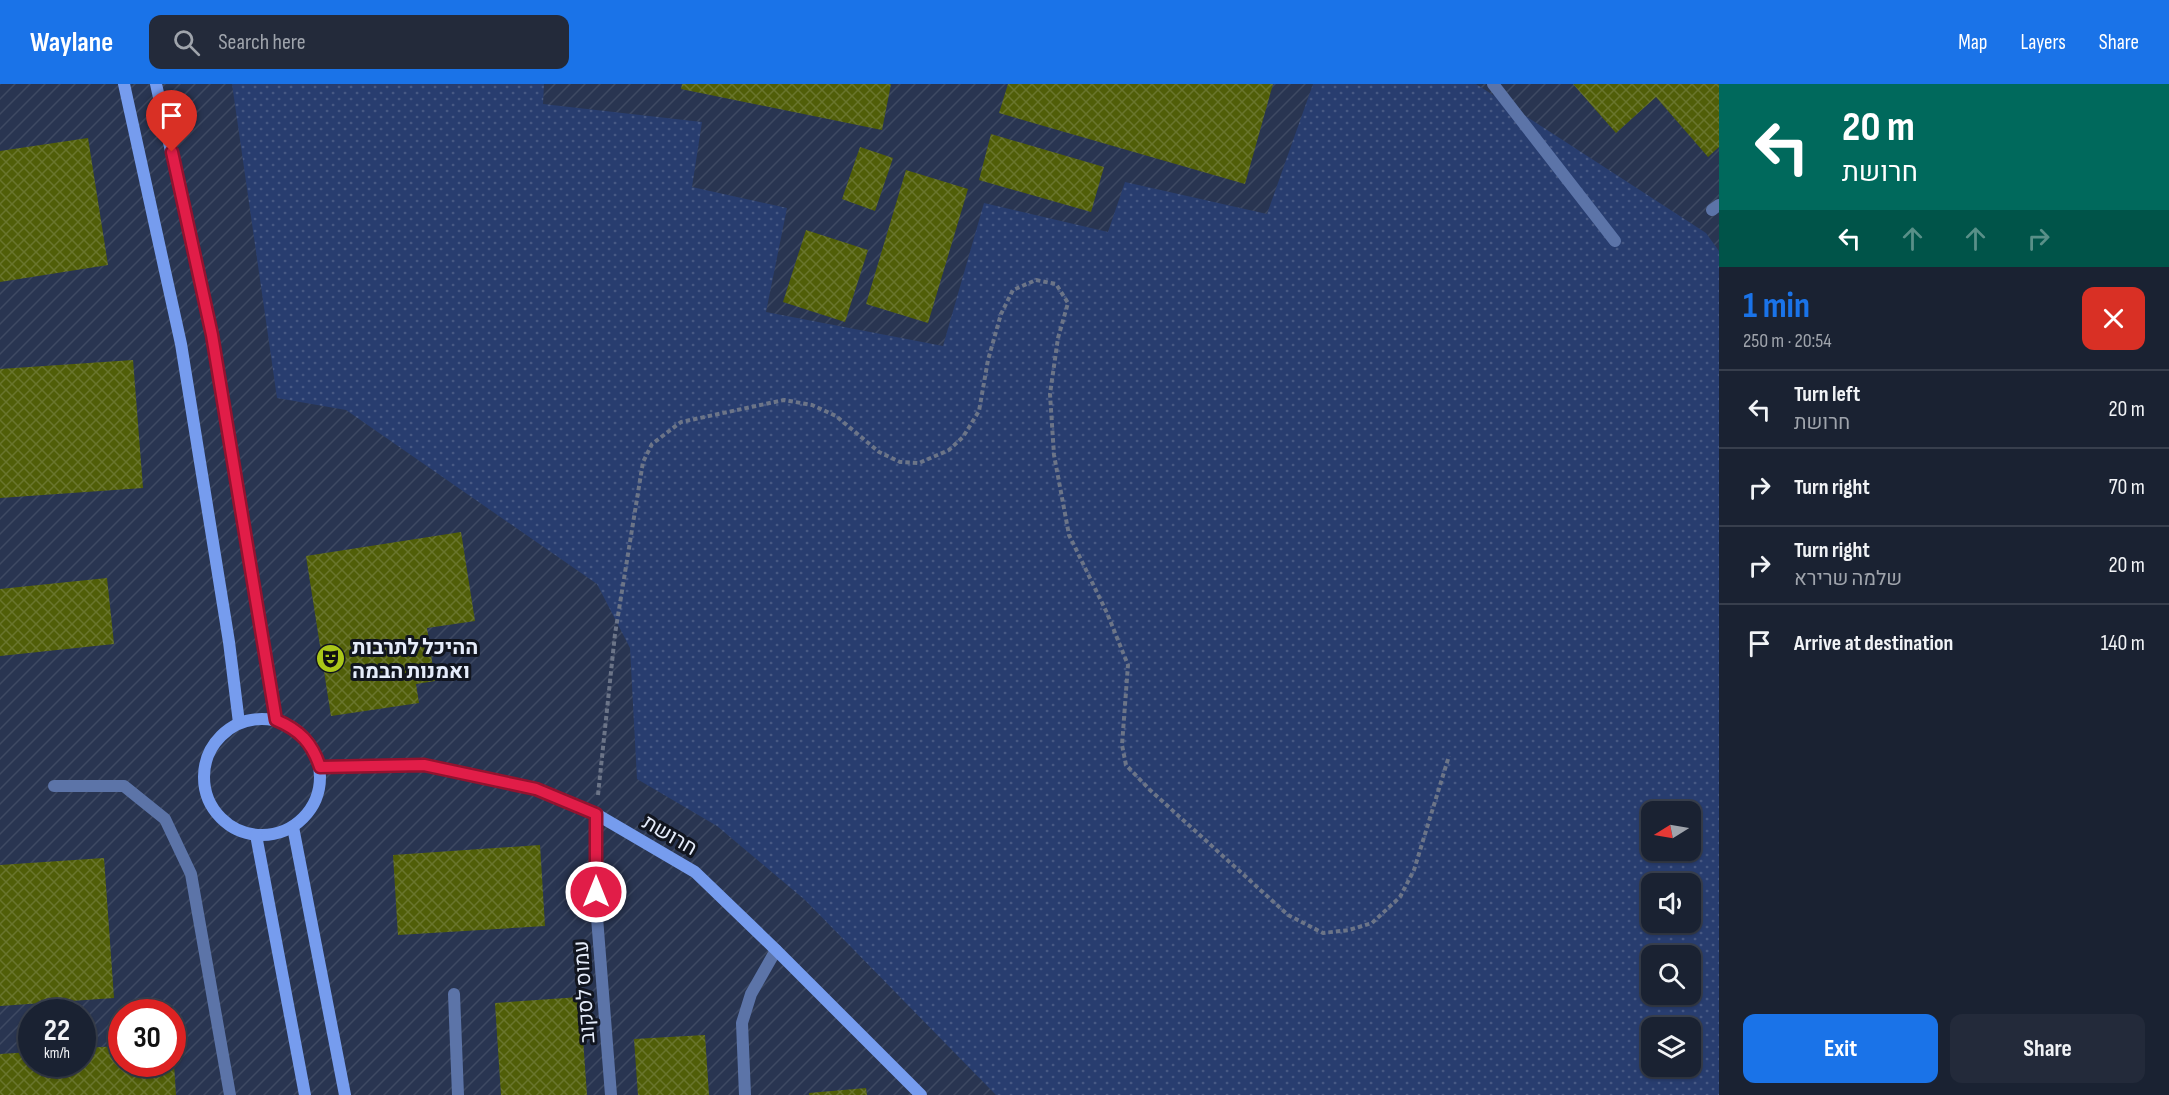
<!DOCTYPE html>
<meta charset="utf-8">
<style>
body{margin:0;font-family:"Sofia Sans Condensed",Heebo,sans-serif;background:#232a3a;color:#f1f3f6;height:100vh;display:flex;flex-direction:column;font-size:22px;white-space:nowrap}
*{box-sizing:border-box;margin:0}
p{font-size:20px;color:#9fa4ac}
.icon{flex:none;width:33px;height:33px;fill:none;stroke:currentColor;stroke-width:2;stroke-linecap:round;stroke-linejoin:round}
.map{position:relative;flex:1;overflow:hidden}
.side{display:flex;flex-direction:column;background:#1a2232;width:450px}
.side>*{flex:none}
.top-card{background:#00695c;color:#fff;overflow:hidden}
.needle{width:39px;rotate:259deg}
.controls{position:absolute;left:1641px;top:717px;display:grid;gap:12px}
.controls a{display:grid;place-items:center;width:60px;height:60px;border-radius:12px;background:#1a2232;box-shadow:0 2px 4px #0004,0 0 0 2px #383f4d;font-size:30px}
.speed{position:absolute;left:18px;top:915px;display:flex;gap:12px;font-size:30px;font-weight:700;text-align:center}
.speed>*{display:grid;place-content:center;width:78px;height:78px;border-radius:50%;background:#1a2232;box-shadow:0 2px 4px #0004,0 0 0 2px #383f4d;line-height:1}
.speed small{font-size:15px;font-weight:400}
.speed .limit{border:9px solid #d22;background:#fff;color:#111}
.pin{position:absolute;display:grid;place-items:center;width:51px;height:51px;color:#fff;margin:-62px -26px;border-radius:50% 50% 50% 0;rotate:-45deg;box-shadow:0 0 6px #0007}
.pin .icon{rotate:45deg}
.me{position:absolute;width:66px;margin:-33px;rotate:0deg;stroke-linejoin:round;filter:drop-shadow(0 0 4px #0008)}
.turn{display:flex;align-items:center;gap:21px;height:126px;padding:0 24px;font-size:27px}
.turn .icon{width:78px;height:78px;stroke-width:2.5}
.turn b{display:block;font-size:42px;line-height:51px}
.lanes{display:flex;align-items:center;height:57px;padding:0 24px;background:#0003;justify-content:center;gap:30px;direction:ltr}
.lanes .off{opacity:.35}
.round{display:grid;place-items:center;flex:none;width:63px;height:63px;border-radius:12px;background:#232a3a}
.head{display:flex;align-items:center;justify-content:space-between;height:102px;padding:0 24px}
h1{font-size:36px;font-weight:700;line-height:45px;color:#1a73e8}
.action{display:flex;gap:12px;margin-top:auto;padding:12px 24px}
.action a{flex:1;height:69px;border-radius:12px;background:#1a73e8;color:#fff;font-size:24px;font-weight:700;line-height:69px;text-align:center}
.action a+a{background:#232a3a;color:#f1f3f6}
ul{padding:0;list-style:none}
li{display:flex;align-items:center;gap:18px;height:78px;padding:0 24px;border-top:2px solid #383f4d}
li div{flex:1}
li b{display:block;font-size:22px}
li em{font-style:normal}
header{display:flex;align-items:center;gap:36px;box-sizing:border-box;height:84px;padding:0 30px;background:#1a73e8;color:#fff}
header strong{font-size:28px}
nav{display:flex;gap:33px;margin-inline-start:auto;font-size:21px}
.search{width:420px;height:54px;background:#232a3a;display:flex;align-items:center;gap:15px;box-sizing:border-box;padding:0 21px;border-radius:12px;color:#9fa4ac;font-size:22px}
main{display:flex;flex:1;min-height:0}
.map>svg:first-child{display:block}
.industrial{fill:url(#industrial-furrows);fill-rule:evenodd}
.green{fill:url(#green-dots);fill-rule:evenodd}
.building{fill:url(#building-cross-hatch)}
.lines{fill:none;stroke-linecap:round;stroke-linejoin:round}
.path{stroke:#6c7588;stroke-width:4;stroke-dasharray:4.5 3;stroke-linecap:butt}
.street{stroke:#5c74a8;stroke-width:12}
.secondary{stroke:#769cee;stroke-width:12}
.route-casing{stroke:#92132f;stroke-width:15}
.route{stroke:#e11d48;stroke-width:10}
.labels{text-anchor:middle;stroke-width:6;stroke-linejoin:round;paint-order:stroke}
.poi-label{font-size:21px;font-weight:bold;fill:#e5ecfa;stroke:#11151f;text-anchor:start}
.street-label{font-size:21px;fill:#e5ecfa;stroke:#11151f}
</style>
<header>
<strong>Waylane</strong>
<div class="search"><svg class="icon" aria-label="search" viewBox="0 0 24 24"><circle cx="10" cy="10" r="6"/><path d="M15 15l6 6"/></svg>Search here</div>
<nav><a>Map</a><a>Layers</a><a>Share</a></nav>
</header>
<main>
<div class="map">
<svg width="1719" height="1011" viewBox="0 0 1719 1011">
<defs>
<pattern id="industrial-furrows" width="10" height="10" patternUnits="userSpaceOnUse" patternTransform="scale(1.5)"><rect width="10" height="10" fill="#293551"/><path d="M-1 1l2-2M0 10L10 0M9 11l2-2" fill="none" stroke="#3e4962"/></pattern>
<pattern id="green-dots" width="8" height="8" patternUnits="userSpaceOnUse" patternTransform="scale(1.5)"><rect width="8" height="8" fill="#283d6f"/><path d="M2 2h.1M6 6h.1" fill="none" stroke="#475984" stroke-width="1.8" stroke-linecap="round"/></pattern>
<pattern id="building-cross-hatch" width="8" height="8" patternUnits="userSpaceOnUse" patternTransform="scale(1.5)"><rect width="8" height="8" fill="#505e08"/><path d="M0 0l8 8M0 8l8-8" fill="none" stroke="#69752d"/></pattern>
</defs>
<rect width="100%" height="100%" fill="#222d42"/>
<path class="industrial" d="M0 0H1719V1011H0ZM1652 728H1690V766H1652ZM1652 800H1690V838H1652ZM1652 872H1690V910H1652ZM32 928H82V980H32ZM122 928H172V980H122ZM1652 944H1690V982H1652Z"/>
<path class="green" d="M232 0H544L543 20 702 38 692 103 787 124 766 228 943 262 984 119 1108 148 1125 98 1267 130 1313 0H1476L1706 149 1719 167V1011H996L805 816 717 742 637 695 630 564 597 500 346 326 277 314ZM1652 728H1690V766H1652ZM1652 800H1690V838H1652ZM1652 872H1690V910H1652ZM1652 944H1690V982H1652Z"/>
<g class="building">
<path d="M682 0H891L882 46 681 5Z"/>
<path d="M1008 0H1273L1245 100 999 29Z"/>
<path d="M1573 0H1719V63L1708 73 1656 13 1616 49Z"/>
<path d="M991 50 1104 83 1091 128 979 96Z"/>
<path d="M88 54 108 181 0 198V67Z"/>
<path d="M860 63 893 74 875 127 842 115Z"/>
<path d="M906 86 968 105 928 239 866 220Z"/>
<path d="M806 146 868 166 845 238 783 218Z"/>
<path d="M133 276 143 404 0 414V285Z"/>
<path d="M461 448 475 537 427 544 435 597 416 600 419 619 331 632 306 472Z"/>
<path d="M107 494 114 560 0 572V505Z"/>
<path d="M540 761 545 842 398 851 393 771Z"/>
<path d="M104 774 114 914 0 922V781Z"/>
<path d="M580 913 587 1011H501L495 919Z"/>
<path d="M705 951 709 1011H638L634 955Z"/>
<path d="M122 962V980H174L176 1011H0V970L32 968V980H82V964Z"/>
<path d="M866 1004 867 1011H809V1009Z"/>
</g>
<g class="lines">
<path class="path" d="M598 711 615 550 643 378 652 360 681 338 784 316 812 321 836 332 879 368 900 378 919 379 949 366 963 353 979 327 988 276 1001 230 1013 206 1036 196 1056 200 1068 219 1058 254 1050 310 1054 371 1069 451 1107 529 1128 581 1122 661 1126 681 1150 706 1288 831 1323 849 1349 846 1372 839 1400 813 1414 786 1449 672"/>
<g class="street">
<path d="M1493 0 1615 157"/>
<path d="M1712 126 1719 121"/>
<path d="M54 702H124L165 735 191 790 230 1011"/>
<path d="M596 730 595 808 611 1011"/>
<path d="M454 910 458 1011"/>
<path d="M745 1011 742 939 751 910 776 866"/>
</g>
<g class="secondary">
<path d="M124 0 181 260 229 558 239 639"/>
<path d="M156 0 212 251 276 636"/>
<circle cx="262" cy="693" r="58"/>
<path d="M320 683 424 681 536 705 596 730 695 788 776 866 921 1011"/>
<path d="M293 743 345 1011"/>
<path d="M256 751 305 1011"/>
</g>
</g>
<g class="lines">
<defs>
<path id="route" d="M172 68 212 251 276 636C300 646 312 659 320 683L424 681 536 705 596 730V808"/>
</defs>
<use href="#route" class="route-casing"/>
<use href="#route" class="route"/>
</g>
<defs>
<symbol id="theatre-disc" viewBox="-11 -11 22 22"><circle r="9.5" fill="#aac718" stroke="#11151f"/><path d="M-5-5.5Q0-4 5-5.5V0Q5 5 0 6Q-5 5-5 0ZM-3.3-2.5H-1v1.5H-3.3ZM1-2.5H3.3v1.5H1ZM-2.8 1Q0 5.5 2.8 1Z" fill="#111"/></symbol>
</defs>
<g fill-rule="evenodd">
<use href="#theatre-disc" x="314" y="558" width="33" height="33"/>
</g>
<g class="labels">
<g class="poi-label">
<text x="352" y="570">ההיכל לתרבות<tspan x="352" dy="24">ואמנות הבמה</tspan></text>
</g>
<g class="street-label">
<text transform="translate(670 751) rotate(30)" y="7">חרושת</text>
<text transform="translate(584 908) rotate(-94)" y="7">עמוס לסקוב</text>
</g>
</g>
</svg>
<div class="controls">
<a><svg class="needle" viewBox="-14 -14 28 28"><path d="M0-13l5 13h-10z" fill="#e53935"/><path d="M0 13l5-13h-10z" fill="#9fa4ac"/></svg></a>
<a><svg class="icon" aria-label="sound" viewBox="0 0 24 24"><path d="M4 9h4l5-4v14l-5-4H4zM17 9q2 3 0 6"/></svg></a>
<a><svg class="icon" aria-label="search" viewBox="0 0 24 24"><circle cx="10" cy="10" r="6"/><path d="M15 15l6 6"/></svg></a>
<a><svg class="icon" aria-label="layers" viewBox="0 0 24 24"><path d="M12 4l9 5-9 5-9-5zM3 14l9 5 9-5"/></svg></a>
</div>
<div class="speed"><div>22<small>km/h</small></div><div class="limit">30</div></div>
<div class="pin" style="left:172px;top:68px;background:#d93025"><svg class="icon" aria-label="arrive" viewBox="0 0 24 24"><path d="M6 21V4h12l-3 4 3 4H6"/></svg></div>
<svg class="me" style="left:596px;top:808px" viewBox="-20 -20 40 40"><circle r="17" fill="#e11d48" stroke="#fff" stroke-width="3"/><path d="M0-11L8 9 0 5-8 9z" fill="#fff"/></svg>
</div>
<section class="side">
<div class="top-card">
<div class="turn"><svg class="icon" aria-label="left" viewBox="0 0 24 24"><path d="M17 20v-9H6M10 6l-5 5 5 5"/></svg><div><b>20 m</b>חרושת</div></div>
<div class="lanes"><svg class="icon" aria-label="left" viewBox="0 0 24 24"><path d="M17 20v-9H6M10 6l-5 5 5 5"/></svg><svg class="icon off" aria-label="ahead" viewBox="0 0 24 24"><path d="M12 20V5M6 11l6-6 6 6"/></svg><svg class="icon off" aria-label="ahead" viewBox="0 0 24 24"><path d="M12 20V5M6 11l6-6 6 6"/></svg><svg class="icon off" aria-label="right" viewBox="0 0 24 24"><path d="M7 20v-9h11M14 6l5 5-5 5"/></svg></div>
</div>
<div class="head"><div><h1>1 min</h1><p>250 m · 20:54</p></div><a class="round" style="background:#d93025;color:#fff"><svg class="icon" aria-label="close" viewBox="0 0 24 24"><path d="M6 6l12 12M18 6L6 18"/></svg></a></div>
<ul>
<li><svg class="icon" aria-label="left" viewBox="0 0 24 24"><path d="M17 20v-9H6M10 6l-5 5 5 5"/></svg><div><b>Turn left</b><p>חרושת</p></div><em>20 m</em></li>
<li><svg class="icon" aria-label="right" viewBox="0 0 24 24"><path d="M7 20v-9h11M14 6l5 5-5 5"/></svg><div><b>Turn right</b></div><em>70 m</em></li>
<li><svg class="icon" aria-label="right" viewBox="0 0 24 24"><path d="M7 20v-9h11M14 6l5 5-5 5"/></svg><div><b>Turn right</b><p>שלמה שרירא</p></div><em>20 m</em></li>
<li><svg class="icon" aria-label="arrive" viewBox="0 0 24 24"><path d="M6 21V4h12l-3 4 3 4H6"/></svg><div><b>Arrive at destination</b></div><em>140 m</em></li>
</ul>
<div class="action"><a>Exit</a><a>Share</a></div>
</section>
</main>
